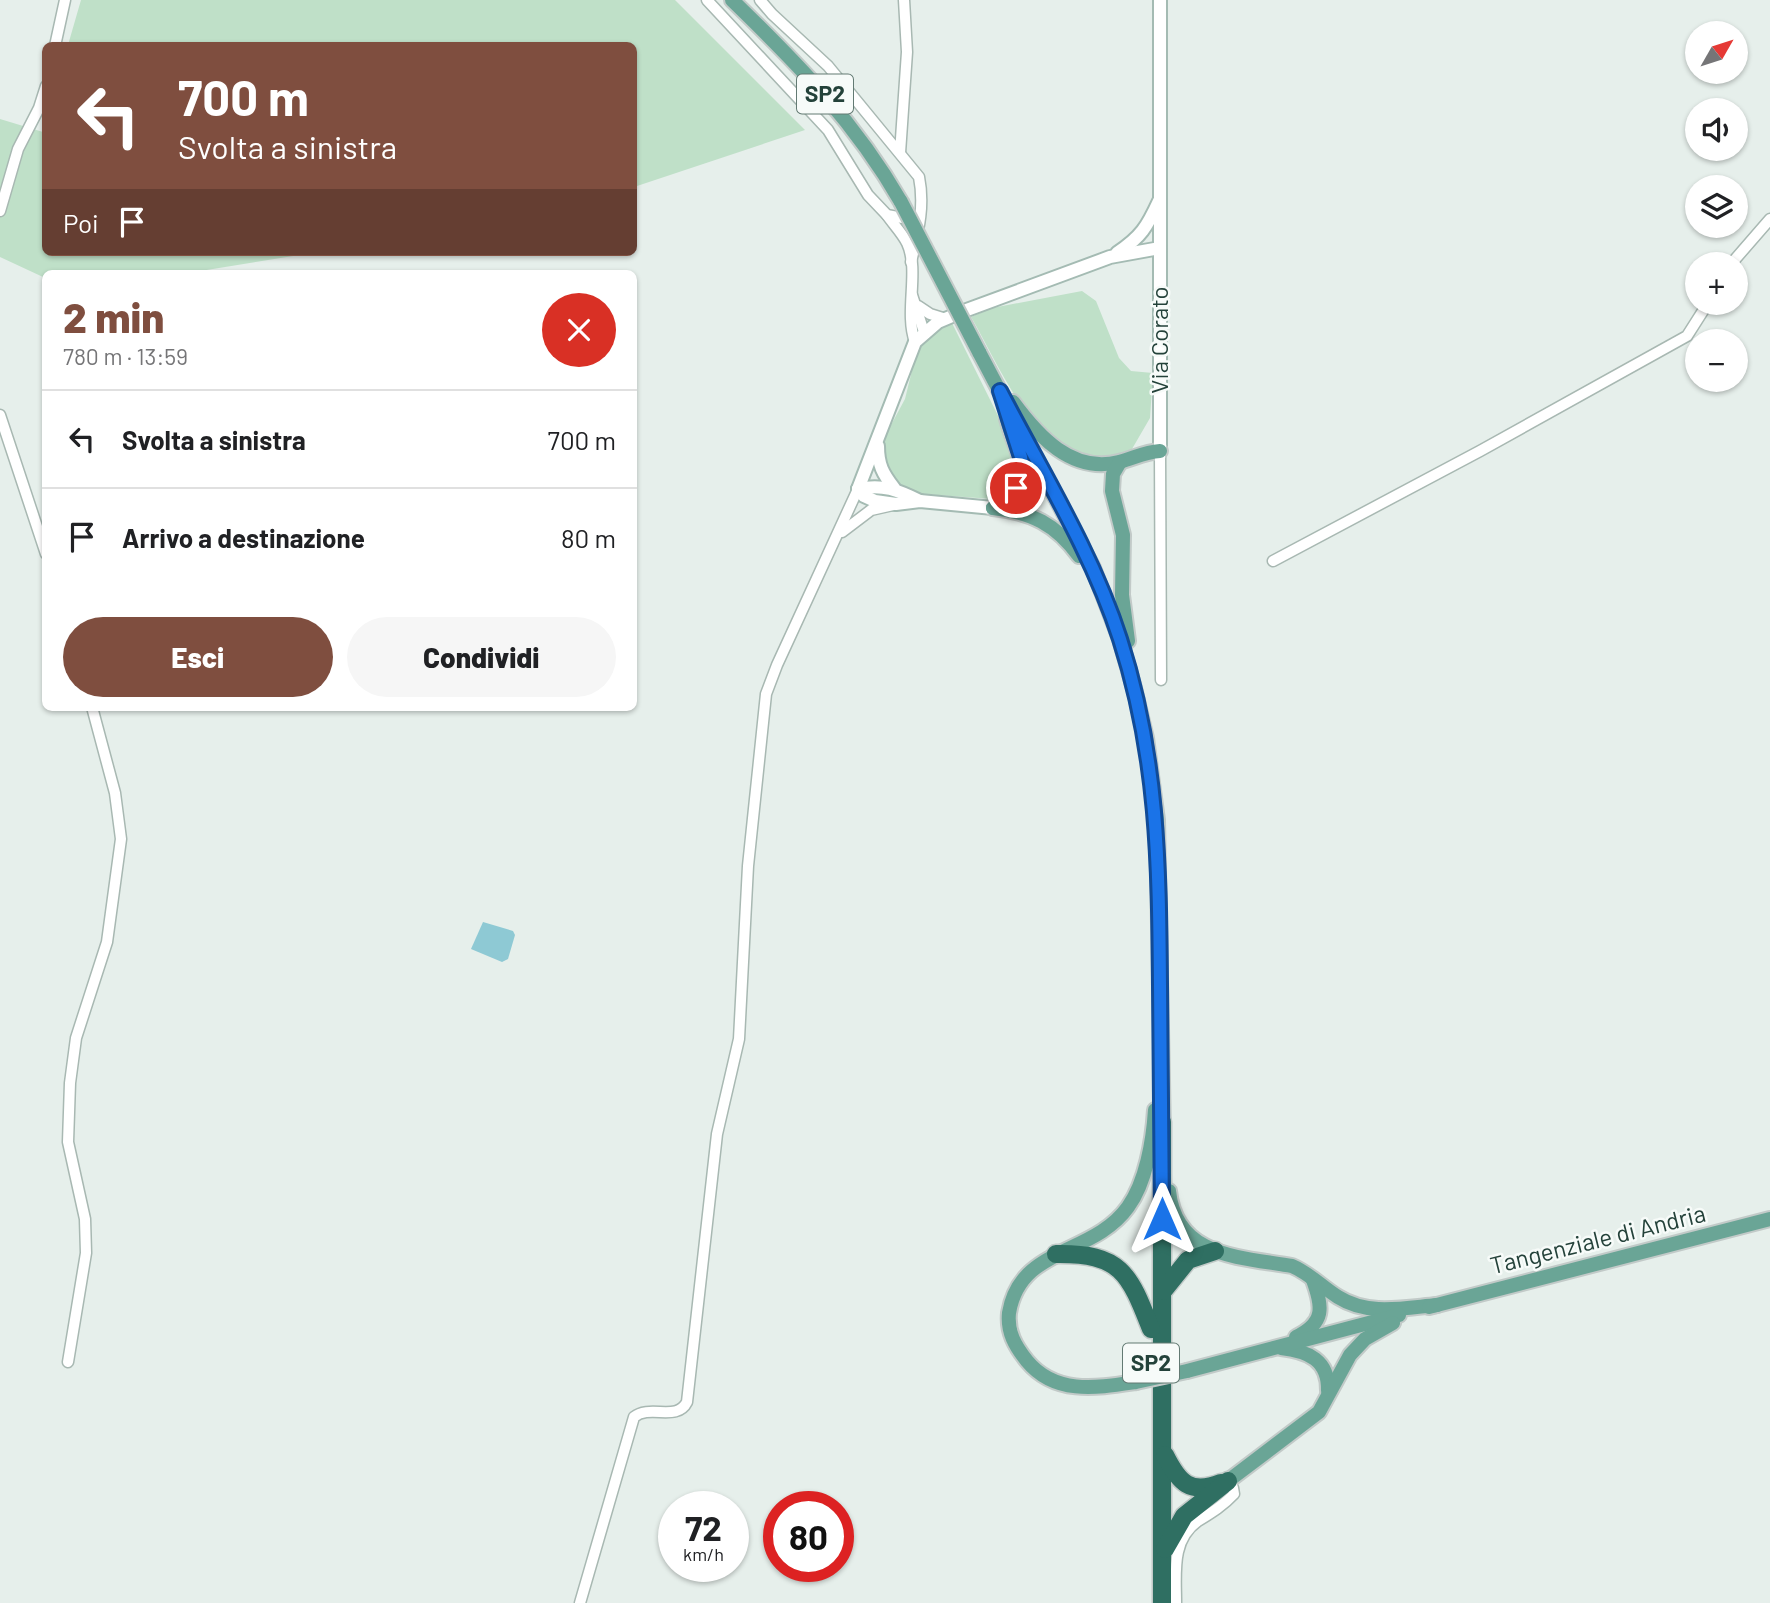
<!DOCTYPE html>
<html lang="it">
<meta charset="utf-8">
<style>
body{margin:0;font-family:Barlow,sans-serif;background:#f6f6f6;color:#202124;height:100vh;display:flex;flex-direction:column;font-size:26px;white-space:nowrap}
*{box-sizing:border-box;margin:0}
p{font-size:23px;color:#757577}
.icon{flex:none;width:38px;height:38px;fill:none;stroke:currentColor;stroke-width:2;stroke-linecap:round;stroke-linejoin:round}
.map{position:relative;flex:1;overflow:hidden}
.drawer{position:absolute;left:42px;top:270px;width:595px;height:441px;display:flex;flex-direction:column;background:#fff;border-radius:10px;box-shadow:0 2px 5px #0004}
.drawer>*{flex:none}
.banner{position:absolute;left:42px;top:42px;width:595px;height:214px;border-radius:10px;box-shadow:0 2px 5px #0004;background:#7f4e3f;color:#fff;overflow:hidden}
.needle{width:46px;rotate:51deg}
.fabs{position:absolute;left:1685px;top:21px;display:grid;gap:14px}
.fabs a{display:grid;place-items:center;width:63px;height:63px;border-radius:50%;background:#fff;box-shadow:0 2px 5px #0004;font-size:35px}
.speed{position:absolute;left:658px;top:1491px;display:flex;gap:14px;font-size:35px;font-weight:700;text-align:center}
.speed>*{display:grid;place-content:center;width:91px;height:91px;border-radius:50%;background:#fff;box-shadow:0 2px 5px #0004;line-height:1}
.speed small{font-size:18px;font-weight:400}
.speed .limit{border:10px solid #d22;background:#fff;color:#111}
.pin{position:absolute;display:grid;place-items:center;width:60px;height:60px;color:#fff;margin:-30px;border:4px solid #fff;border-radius:50%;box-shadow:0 2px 7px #0007}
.me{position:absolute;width:77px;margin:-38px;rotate:0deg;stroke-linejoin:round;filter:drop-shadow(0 0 5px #0008)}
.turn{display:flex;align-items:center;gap:24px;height:147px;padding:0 21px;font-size:32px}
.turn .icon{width:91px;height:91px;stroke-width:2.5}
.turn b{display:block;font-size:49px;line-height:60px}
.then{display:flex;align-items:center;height:66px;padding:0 21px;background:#0003;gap:14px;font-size:26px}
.round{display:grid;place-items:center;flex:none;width:74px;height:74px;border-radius:37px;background:#f6f6f6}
.headline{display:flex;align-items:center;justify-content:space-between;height:119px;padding:0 21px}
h1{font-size:42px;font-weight:800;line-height:52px;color:#7f4e3f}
.primary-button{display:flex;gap:14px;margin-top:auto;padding:14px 21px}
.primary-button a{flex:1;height:80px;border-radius:42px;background:#7f4e3f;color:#fff;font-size:28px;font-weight:800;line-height:80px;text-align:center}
.primary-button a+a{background:#f6f6f6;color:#202124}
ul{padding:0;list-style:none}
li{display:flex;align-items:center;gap:21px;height:98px;padding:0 21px;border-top:2px solid #e0e0e0}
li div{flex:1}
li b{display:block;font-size:26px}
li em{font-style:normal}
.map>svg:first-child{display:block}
.green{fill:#bfe0c8}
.water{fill:#8ec9d4}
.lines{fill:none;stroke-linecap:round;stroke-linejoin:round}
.street-casing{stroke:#a8b8b2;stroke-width:13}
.secondary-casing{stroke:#a4bbb3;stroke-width:16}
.primary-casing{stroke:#c2cac8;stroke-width:18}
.highway-casing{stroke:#c2cac8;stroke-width:21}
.street{stroke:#fff;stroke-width:10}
.secondary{stroke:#fff;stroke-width:12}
.primary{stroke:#6aa596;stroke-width:14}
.highway{stroke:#2f6f62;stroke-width:18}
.primary-bridge-casing{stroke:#c2cac8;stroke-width:18;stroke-linecap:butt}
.primary-bridge{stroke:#6aa596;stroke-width:14}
.route-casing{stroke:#114b97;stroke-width:18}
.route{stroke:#1a73e8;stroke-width:12}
.labels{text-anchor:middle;stroke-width:5;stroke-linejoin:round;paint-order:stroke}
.shield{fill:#f7fbf9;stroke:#637a73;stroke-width:2}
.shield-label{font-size:23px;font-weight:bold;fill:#24423a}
.street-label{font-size:24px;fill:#24423a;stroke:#f7fbf9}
</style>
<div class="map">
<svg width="1770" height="1603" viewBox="0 0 1770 1603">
<rect width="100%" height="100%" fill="#e6efeb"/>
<g class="green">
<path d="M81 0H675L805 130 634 187V46L68 45Z"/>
<path d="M0 119 43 132 45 124 46 252H318L188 273H46L43 277 0 257Z"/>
<path d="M1082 291 1096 301 1119 358 1131 371 1153 373 1150 418 1132 449C1121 453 1102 463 1091 461 1033 451 998 363 971 317L992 308Z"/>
<path d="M952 323 1018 456 1019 477 1010 491 992 499 909 493 896 487 881 465 884 438 905 399 917 350 932 332Z"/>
</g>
<path class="water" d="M483 922 513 931 515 935 508 959 502 962 471 949Z"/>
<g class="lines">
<defs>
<g id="street">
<path d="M707 0 828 130 868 195 887 215 913 220"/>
<path d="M760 0 772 14 828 66 919 177C925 207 918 232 911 262"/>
<path d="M55 46 65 0"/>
<path d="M900 153 907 52 904 0"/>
<path d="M0 211 18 149 39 108 46 86"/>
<path d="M887 215C893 224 902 233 907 243 920 271 904 311 915 342"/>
<path d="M1731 264 1770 219"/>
<path d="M912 295 924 332"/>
<path d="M918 306 930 314 946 319"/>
<path d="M0 415 46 554"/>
<path d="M1160 451 1161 680"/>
<path d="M842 532 871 510 893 505"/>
<path d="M1273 561 1480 451 1687 336 1708 303"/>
<path d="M68 1362 86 1253 85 1219 68 1142 70 1083 76 1038 107 942 121 839 115 793 92 707"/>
<path d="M580 1603 634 1417C650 1404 677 1422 687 1402L717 1134 739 1039 748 866 766 694 777 665 858 489"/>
<path d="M1176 1603C1176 1573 1171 1540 1198 1521 1211 1513 1224 1505 1234 1494L1233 1488 1228 1481"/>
</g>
<g id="secondary">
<path d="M1160 0V451"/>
<path d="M1117 253C1141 237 1147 227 1159 201"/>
<path d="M878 446C878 465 883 474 894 488"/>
<path d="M858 489 915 342 938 322 964 311 1110 257 1160 248"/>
<path d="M858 489 864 496 875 501 896 504 920 501 993 508"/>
<path d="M858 489C883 484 898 490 920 501"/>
</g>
<g id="primary">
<path d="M732 0C798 64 855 122 901 202"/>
<path d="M979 352 1093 568 1120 639 1134 688 1146 738 1157 820 1163 1132"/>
<path d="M1013 402C1038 436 1072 474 1119 462 1134 458 1145 452 1160 451"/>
<path d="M1120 462 1113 474 1112 491 1123 535 1122 595 1128 641"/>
<path d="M993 508C1031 512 1056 524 1079 556"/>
<path d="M993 508C1038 471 1020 467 1007 419"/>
<path d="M1169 1191C1176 1257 1239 1257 1292 1266 1309 1273 1322 1287 1338 1297 1368 1316 1403 1308 1437 1305"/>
<path d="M1429 1307 1770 1219"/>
<path d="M1296 1337C1325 1323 1323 1307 1313 1280"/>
<path d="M1281 1348C1308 1351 1329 1360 1328 1391"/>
<path d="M1187 1371 1399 1315"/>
<path d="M1136 1382C1096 1388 1055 1395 1027 1361 1015 1346 1007 1332 1009 1313 1020 1246 1093 1256 1128 1207 1146 1182 1153 1141 1155 1110"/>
<path d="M1228 1481 1319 1412 1350 1355 1365 1339 1393 1323"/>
</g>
<g id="highway">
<path d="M1162 1122V1603"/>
<path d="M1056 1254C1121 1253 1129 1273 1151 1329"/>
<path d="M1163 1291 1188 1260 1215 1251"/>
<path d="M1165 1455C1179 1483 1190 1495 1221 1483"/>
<path d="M1165 1549 1184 1516 1228 1481"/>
</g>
</defs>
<use href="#street" class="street-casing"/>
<use href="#secondary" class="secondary-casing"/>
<use href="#primary" class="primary-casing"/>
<use href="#highway" class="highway-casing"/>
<use href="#street" class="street"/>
<use href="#secondary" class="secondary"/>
<use href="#primary" class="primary"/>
<use href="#highway" class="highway"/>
<defs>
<g id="primary-bridge">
<path d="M901 202 979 352"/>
<path d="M1136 1382 1187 1371"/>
</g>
</defs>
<use href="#primary-bridge" class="primary-bridge-casing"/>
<use href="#primary-bridge" class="primary-bridge"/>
</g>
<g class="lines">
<defs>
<path id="route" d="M1016 488 1023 472 1021 457 1000 391C1042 472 1092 552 1120 639 1158 757 1159 863 1160 985 1161 1063 1162 1141 1162 1219"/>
</defs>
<use href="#route" class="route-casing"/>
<use href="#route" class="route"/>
</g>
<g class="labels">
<g class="shield">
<rect x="797" y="74.5" width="56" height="39" rx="5"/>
<rect x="1123" y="1343.5" width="56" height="39" rx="5"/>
</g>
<g class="shield-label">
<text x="825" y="102">SP2</text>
<text x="1151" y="1371">SP2</text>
</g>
<g class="street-label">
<text transform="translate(1160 340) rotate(-90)" y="8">Via Corato</text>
<text transform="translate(1598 1240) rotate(-14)" y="8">Tangenziale di Andria</text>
</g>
</g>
</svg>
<div class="fabs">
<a><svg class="needle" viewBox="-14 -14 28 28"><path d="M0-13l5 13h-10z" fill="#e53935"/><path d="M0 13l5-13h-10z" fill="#757577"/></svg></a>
<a><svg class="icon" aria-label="sound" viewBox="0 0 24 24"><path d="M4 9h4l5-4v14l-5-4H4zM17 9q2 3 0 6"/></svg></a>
<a><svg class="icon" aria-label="layers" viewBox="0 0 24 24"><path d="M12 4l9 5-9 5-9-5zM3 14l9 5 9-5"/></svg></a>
<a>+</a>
<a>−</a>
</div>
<div class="speed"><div>72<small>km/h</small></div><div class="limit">80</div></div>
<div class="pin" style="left:1016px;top:488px;background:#d93025"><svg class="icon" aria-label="arrive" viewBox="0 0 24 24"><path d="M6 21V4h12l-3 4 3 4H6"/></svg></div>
<svg class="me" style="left:1162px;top:1219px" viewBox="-20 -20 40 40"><path d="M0-17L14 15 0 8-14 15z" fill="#1a73e8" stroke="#fff" stroke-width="4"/></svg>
<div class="banner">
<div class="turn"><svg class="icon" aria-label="left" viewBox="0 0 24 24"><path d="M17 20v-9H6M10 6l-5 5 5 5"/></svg><div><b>700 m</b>Svolta a sinistra</div></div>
<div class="then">Poi<svg class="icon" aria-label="arrive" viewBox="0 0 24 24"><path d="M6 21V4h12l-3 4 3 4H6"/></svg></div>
</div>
<section class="drawer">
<div class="headline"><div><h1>2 min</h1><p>780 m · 13:59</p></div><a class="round" style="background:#d93025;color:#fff"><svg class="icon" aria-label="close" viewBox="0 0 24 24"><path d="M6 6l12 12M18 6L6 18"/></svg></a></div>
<ul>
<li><svg class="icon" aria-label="left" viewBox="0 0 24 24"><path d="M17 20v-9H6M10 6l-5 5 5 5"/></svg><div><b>Svolta a sinistra</b></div><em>700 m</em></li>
<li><svg class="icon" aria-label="arrive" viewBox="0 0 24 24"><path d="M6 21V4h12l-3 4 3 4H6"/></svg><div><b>Arrivo a destinazione</b></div><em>80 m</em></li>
</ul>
<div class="primary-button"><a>Esci</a><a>Condividi</a></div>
</section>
</div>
